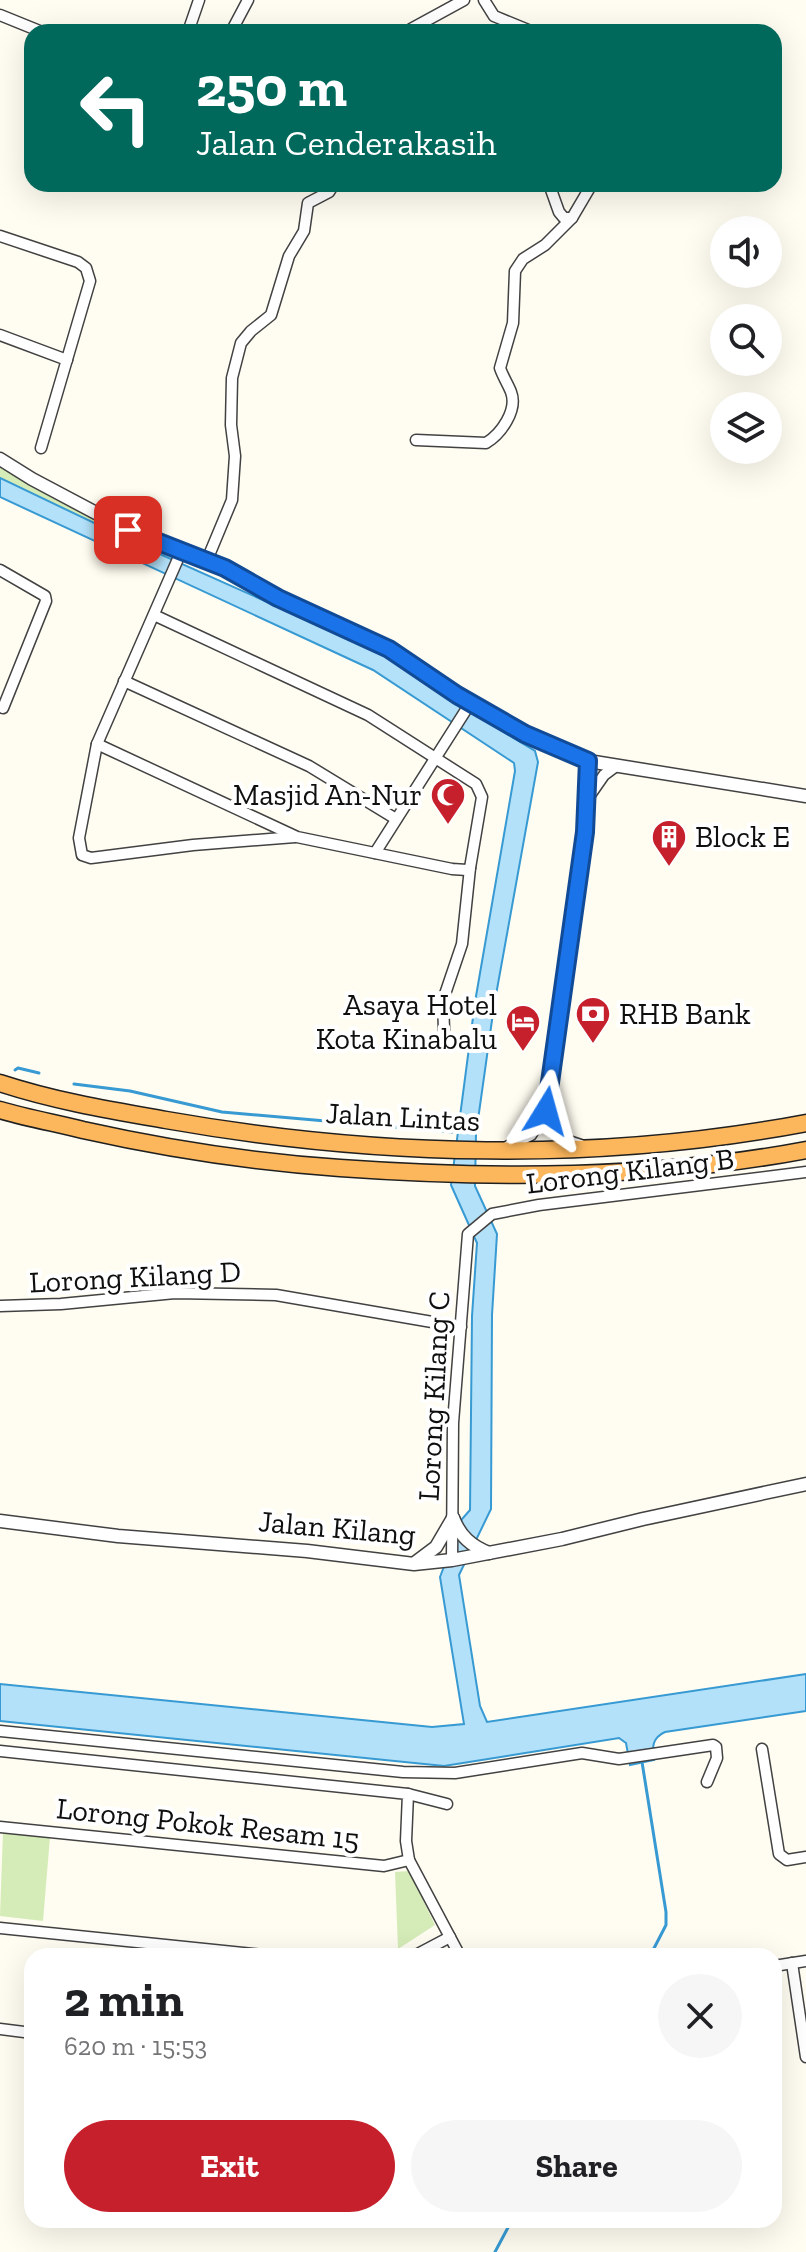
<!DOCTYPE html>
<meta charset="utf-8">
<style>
body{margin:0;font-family:"Zilla Slab",serif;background:#f6f6f6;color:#202124;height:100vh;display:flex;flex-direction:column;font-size:30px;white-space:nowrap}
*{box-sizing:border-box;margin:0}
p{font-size:26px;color:#757577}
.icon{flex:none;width:44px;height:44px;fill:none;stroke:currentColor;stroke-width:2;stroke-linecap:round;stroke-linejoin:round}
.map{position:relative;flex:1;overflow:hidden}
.panel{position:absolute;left:24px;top:1948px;width:758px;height:280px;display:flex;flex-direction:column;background:#fff;border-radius:24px;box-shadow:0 8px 32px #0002}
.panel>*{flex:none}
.hud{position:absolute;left:24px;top:24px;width:758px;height:168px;border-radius:24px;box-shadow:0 8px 32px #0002;background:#00695c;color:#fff;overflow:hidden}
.tools{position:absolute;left:710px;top:216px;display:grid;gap:16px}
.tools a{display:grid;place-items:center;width:72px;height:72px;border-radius:50%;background:#fff;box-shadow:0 8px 32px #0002;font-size:40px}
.pin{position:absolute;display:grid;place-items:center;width:68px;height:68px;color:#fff;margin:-34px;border-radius:16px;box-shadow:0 4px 12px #0006}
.me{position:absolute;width:88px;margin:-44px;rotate:8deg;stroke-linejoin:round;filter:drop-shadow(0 0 6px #0008)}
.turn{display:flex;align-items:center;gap:28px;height:168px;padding:0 40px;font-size:36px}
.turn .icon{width:104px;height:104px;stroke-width:2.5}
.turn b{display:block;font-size:56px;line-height:68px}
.round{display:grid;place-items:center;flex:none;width:84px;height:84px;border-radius:42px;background:#f6f6f6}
.overview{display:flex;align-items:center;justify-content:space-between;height:136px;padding:0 40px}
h1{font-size:48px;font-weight:800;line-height:60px}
.button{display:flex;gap:16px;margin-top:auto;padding:16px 40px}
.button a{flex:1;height:92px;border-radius:48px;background:#c6202d;color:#fff;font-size:32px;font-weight:800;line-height:92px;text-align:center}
.button a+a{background:#f6f6f6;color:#202124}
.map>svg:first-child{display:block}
.green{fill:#d5ecb8}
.water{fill:#b3e1f9;stroke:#379ad3;stroke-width:2}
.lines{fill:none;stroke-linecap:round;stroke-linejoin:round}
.stream{stroke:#379ad3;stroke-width:3}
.minor-casing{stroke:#424242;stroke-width:13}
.tertiary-casing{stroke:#424242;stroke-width:15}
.trunk-casing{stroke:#202020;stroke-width:19}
.minor{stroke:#fff;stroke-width:10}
.tertiary{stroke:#fff;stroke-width:12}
.trunk{stroke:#fcb65b;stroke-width:16}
.route-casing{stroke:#114b97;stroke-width:20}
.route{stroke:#1a73e8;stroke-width:14}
.labels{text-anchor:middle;stroke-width:8;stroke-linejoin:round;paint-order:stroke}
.poi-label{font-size:30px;fill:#0f0f0f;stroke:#fff;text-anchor:end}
.street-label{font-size:30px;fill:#0f0f0f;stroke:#fff}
</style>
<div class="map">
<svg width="806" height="2252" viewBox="0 0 806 2252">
<rect width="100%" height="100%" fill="#fffcf1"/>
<g class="green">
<path d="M0 465 20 479 118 529 173 553V559L0 478Z"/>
<path d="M3 1832 50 1837 43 1921 0 1916Z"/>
<path d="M409 1871 435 1925 398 1949 395 1872Z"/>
</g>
<path class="water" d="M0 478 153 551 386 655 471 712 535 751 538 762 494 1006 476 1134 475 1186 497 1234 492 1315 491 1509 459 1575 480 1706 487 1722 806 1674V1711L665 1732C652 1738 652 1747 654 1760L630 1765 626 1743 619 1738 444 1766 0 1721V1684L432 1727 464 1724 440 1577 462 1519 470 1510 472 1316 477 1243 451 1185 475 1002 515 771 514 763 373 670 0 497Z"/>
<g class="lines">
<g class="stream">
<path d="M15 1070 18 1068 39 1073"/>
<path d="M74 1084 130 1091 222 1112 452 1132"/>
<path d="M642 1762 666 1912V1925L650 1956"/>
<path d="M495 2252 512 2220"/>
</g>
<defs>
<g id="minor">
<path d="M484 0 494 16 533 32"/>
<path d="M0 15 42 32"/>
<path d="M411 29 464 0"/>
<path d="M188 32 199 0"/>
<path d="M231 32 248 0"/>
<path d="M549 184 559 212 564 218H572"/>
<path d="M0 236 78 262 86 268 90 281 41 448"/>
<path d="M0 335 67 360"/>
<path d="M416 440 486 443C501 434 518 410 511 392 508 384 503 377 500 368L513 323 515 271 523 259 545 245 572 218 592 184"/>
<path d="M181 552 97 744 79 838 82 855 91 858 193 845 295 837"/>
<path d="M207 560 232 500 235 456 231 425 232 378 241 343 251 331 271 315 289 256 304 231 308 203 329 192 334 184"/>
<path d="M0 570 45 596 46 601 3 708"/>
<path d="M124 681 309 766 396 819"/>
<path d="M97 744 297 837 452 869 467 870 470 868 482 797 476 784 368 715 154 615"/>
<path d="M588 798 604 775 616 766"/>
<path d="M375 853 471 702"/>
<path d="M444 1030 443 1000 462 944 470 868"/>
<path d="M581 1145C562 1139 546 1134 546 1111L585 832 588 761"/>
<path d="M508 1146 531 1135 545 1113"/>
<path d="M0 1306 61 1304 175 1293 276 1295 461 1327"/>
<path d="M452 1560 453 1423 468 1234 492 1214 539 1205 806 1172"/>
<path d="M0 1731 403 1772 455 1773 582 1753 619 1759 713 1745 716 1747 717 1758 707 1782"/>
<path d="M762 1749 779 1854 787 1860 806 1857"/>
<path d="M0 1751 408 1794 406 1841 409 1860 460 1956"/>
<path d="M408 1794 447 1804"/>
<path d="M0 1827 384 1866 409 1860"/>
<path d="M0 1928 273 1956"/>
<path d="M414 1956 450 1937"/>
<path d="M792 1963 806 2057"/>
<path d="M774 1966 806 1961"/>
<path d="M0 2029 32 2033"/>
</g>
<g id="tertiary">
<path d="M0 459 32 479 128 530 225 568 278 598 389 649 457 695 525 734 588 761 806 796"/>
<path d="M453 1518C460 1536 471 1546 489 1553"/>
<path d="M0 1521 118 1536 307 1551 414 1564 452 1560 562 1539 643 1519 806 1484"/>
<path d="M416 1562 436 1547 453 1518"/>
</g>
<g id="trunk">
<path d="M0 1083C55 1101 109 1110 166 1120 376 1157 596 1163 806 1123"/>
<path d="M0 1110C27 1118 55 1123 83 1130 168 1149 253 1162 340 1168 495 1179 653 1179 806 1150"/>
</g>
</defs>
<use href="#minor" class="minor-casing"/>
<use href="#tertiary" class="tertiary-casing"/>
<use href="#trunk" class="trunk-casing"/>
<use href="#minor" class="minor"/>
<use href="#tertiary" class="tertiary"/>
<use href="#trunk" class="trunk"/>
</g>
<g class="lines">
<defs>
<path id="route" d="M128 530 225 568 278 598 389 649 457 695 525 734 588 761 585 832 546 1111"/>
</defs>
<use href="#route" class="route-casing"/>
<use href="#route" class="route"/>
</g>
<defs>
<symbol id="mosque-pin" viewBox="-11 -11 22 30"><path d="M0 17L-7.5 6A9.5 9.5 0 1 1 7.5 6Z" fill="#c6202d" stroke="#fff"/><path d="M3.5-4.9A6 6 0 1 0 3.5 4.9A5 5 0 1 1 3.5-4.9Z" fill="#fff"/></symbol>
<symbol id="building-pin" viewBox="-11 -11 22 30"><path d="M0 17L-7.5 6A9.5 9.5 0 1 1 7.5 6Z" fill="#c6202d" stroke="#fff"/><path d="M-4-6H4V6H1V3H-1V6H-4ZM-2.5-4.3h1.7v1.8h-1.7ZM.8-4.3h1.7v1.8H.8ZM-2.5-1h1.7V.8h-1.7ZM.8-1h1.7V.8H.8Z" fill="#fff"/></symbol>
<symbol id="bank-pin" viewBox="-11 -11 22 30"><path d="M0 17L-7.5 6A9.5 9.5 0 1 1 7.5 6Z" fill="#c6202d" stroke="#fff"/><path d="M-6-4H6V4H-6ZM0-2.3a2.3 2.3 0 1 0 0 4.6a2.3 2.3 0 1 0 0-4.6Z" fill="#fff"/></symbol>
<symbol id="hotel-pin" viewBox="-11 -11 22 30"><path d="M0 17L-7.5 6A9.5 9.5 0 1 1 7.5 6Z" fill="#c6202d" stroke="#fff"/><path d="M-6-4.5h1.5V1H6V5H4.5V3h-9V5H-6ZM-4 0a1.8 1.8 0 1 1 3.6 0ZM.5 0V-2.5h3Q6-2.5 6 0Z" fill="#fff"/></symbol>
</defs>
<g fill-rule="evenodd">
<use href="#mosque-pin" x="428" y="775" width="40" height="54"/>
<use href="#building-pin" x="649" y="817" width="40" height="54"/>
<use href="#bank-pin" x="573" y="994" width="40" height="54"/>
<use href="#hotel-pin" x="503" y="1002" width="40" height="54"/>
</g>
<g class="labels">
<g class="poi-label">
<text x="422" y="805">Masjid An-Nur</text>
<text x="695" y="847" text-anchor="start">Block E</text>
<text x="497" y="1015">Asaya Hotel<tspan x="497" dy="34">Kota Kinabalu</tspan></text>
<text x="619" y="1024" text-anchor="start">RHB Bank</text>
</g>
<g class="street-label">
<text transform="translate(403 1117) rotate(3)" y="10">Jalan Lintas</text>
<text transform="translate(630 1171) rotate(-7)" y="10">Lorong Kilang B</text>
<text transform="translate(135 1277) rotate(-3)" y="10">Lorong Kilang D</text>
<text transform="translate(434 1396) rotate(-87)" y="10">Lorong Kilang C</text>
<text transform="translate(337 1528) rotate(5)" y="10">Jalan Kilang</text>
<text transform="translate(208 1824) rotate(6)" y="10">Lorong Pokok Resam 15</text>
</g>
</g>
</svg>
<div class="tools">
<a><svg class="icon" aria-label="sound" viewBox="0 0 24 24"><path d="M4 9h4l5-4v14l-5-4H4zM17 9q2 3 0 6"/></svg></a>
<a><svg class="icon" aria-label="search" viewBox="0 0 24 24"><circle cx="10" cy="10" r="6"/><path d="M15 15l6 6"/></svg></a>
<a><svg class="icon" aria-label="layers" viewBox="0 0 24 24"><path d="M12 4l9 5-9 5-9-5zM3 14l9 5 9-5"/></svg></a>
</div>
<div class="pin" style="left:128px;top:530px;background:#d93025"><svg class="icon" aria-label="arrive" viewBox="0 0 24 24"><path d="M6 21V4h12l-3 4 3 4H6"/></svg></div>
<svg class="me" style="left:546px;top:1111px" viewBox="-20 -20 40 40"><path d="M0-17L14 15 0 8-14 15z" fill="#1a73e8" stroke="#fff" stroke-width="4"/></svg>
<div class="hud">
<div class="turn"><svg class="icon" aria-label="left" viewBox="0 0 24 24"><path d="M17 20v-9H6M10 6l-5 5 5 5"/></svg><div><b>250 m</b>Jalan Cenderakasih</div></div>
</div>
<section class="panel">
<div class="overview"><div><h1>2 min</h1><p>620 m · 15:53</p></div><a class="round"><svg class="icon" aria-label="close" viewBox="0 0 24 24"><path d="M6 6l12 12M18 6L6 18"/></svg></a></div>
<div class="button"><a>Exit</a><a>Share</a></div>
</section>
</div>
